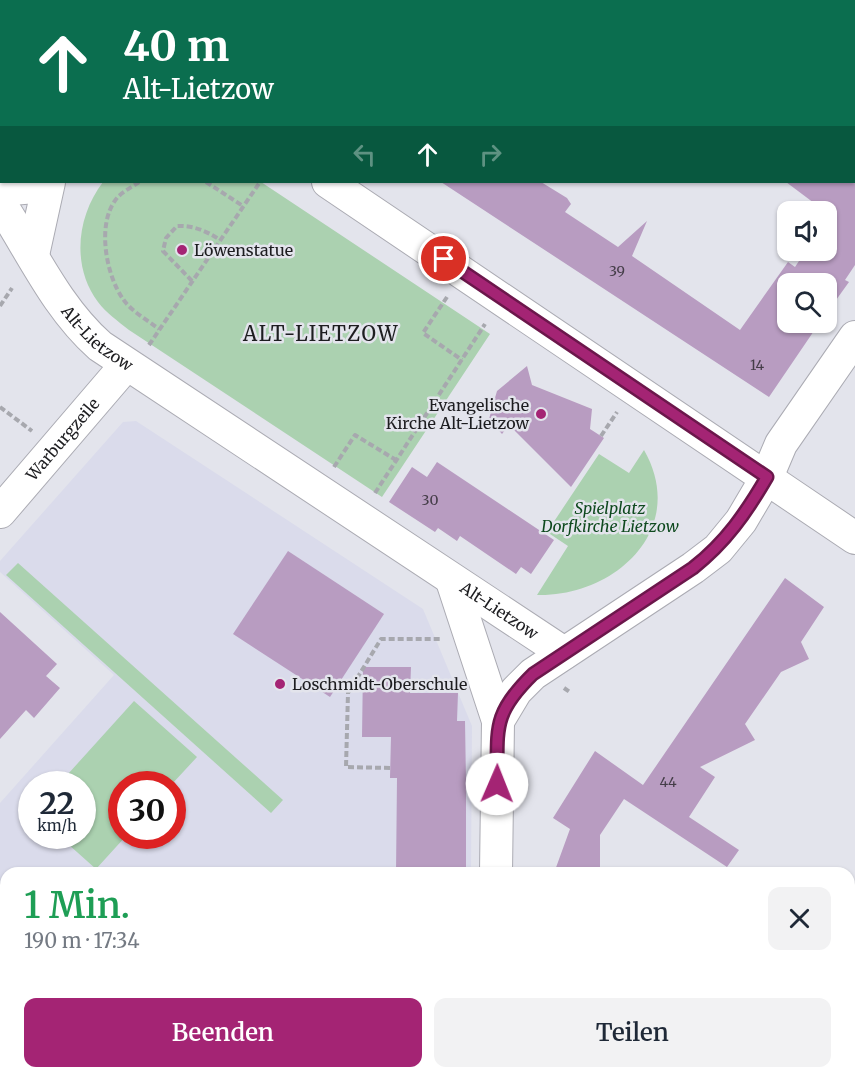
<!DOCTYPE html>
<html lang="de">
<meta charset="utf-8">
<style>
body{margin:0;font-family:Merriweather,serif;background:#f2f2f3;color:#1f2937;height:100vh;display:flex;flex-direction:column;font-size:22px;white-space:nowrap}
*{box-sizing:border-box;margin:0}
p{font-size:20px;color:#747a83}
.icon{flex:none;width:33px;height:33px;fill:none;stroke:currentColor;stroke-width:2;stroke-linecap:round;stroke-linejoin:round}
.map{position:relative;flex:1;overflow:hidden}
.panel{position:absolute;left:0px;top:867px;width:855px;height:212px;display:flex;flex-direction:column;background:#fff;border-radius:18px 18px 0 0;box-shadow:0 2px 4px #0004}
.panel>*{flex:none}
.banner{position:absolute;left:0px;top:0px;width:855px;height:183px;box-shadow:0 2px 4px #0004;background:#0b6e4f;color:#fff;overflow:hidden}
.fabs{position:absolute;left:777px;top:201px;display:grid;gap:12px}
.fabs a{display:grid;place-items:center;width:60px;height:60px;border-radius:12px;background:#fff;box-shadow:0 2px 4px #0004;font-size:30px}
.speed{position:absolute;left:18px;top:771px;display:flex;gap:12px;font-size:30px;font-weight:700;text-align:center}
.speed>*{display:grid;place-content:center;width:78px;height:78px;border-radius:50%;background:#fff;box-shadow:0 2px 4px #0004;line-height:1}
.speed small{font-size:15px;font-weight:400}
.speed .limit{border:9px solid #d22;background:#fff;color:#111}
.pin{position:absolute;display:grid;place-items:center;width:51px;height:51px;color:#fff;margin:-26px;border:3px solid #fff;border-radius:50%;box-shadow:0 2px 6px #0007}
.me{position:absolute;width:66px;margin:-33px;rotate:1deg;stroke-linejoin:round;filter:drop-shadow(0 0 4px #0008)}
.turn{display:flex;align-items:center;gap:21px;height:126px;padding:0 24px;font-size:27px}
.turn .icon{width:78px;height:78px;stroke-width:2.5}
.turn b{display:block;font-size:42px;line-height:51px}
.lanes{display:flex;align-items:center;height:57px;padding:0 24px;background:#0003;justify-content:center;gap:30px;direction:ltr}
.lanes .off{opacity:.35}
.round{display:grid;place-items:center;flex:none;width:63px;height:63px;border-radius:12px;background:#f2f2f3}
.summary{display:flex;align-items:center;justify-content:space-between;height:102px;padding:0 24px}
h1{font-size:36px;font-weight:600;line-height:45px;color:#1e9e55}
.cta{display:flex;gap:12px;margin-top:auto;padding:12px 24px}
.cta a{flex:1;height:69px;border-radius:12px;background:#a42474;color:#fff;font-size:24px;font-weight:600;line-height:69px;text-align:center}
.cta a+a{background:#f2f2f3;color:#1f2937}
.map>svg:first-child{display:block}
.built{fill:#dadbeb;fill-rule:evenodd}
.green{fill:#abd1b0}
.building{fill:#b89cc1}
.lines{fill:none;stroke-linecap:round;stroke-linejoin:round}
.lane-casing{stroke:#ababb3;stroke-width:19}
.street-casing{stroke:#ababb3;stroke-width:34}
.path{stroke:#a7a8ae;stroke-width:4;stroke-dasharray:6 3;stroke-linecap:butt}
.lane{stroke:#fff;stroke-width:16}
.street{stroke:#fff;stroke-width:32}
.route-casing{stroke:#6b174b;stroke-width:15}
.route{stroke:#a42474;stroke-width:10}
.poi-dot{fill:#a42474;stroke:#e3e4ec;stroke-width:2}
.labels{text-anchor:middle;stroke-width:5;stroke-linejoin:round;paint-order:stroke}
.number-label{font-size:14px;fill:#443d48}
.poi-label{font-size:16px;fill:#1d1d20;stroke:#e3e4ec;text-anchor:start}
.street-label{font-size:16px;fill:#1d1d20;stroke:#e3e4ec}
.park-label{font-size:16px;font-style:italic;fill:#0e491e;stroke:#e3e4ec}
.quarter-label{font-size:20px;letter-spacing:1.5px;fill:#1d1d20;stroke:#e3e4ec}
</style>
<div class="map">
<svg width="855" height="1078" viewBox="0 0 855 1078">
<rect width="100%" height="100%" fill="#e3e4ec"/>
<path class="built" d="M136 421 423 609 472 726 471 873H6V957L0 950V803L114 675 0 572V561L123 422ZM32 784H82V836H32ZM122 784H172V836H122Z"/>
<g class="green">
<path d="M103 182H261L490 334 382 497 129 330C118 321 106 313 98 302 71 266 77 216 103 182Z"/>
<path d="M644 450C689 529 615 597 537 595L568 546 547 532 599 454 629 473Z"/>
<path d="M18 563 283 800 271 813 6 575Z"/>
<path d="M134 701 197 757 172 784H122V836H126L96 869 59 836H82V784H59Z"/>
<path d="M855 920V1078H796V1073L849 1072V926Z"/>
<path d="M204 1072 209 1078H89L84 1073Z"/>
</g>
<g class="building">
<path d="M441 182H541L567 198 571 204 565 212 618 247 647 221 632 256 740 330 788 262 795 267 805 252 826 260V212L786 182H855V265L845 280 849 282 826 314V284H788V322H820L769 397Z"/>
<path d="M527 366 532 385 592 409 590 429 604 438 571 487 509 425 502 434 489 419 497 391Z"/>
<path d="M437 462 554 540 531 574 521 567 516 574 460 536 457 541 438 528 435 532 389 502 412 467 427 477Z"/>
<path d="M288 551 384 614 330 697 233 634Z"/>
<path d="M785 578 824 607 801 642 809 659 781 672 745 724 755 740 700 767 715 777 689 817 739 850 727 867 624 799 600 835V873H554L570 829 553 818 595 751 643 785Z"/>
<path d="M0 612 57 664 46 676 60 688 34 718 26 710 0 739Z"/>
<path d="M363 667H411L410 693H458L457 721H465L466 781V867H461V873H396L397 778H390L391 737H362Z"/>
</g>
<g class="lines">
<defs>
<g id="lane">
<path d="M0 981 6 988"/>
<path d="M75 1072 80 1078"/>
</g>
<g id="street">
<path d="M419 2 420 0"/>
<path d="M328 182 855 538"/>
<path d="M0 190 47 186"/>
<path id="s1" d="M0 203C32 252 56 307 100 346L564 653"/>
<path d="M33 255 49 182"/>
<path id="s2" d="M0 512 126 365"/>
<path d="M452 581 498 721 496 873"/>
<path d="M498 721 516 691 533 674 693 568 718 549 741 521 767 477 781 444 855 337"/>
<path d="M495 1072V1078"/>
</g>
</defs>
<use href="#lane" class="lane-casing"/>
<use href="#street" class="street-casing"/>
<g class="path">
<path d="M139 182C132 187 122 192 117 198 96 223 106 275 123 299 131 311 147 320 159 329"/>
<path d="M206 182 243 206"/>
<path d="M192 281 163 251 166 238 177 226C192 225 207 231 220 240"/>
<path d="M447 297 423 333 462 360"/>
<path d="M0 306 12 288"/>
<path d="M149 345 260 182"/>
<path d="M0 407 32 431"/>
<path d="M601 436 617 412"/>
<path d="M334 467 355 435 396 460"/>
<path d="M375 493 485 324"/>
<path d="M564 688 571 693"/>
<path d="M390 768 346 767 348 693 381 639H440"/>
<path d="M2 1053 6 1058"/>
<path d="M10 1072 23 1078"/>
<path d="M0 1075 6 1069"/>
</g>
<use href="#lane" class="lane"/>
<use href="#street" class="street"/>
</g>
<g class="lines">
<defs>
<path id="route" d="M444 259 767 477C746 513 726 542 693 568L533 674C491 715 498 729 497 784"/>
</defs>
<use href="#route" class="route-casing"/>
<use href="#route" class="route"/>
</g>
<g class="poi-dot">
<circle cx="182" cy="250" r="6"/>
<circle cx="541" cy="414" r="6"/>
<circle cx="280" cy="684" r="6"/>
</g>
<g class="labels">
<g class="number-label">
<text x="617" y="276">39</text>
<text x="757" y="370">14</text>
<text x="430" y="505">30</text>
<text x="668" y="787">44</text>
</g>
<g class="poi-label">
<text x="194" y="256">Löwenstatue</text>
<text x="529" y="411" text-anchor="end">Evangelische<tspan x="529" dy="18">Kirche Alt-Lietzow</tspan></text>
<text x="292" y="690">Loschmidt-Oberschule</text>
</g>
<g class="street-label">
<text dy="6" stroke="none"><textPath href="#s1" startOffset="168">Alt-Lietzow</textPath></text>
<text dy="6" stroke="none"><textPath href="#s2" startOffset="96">Warburgzeile</textPath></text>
<text dy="6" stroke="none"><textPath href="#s1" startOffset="654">Alt-Lietzow</textPath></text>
</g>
<g class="park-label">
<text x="610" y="514">Spielplatz<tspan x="610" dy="18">Dorfkirche Lietzow</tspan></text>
</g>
<g class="quarter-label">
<text x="321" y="341">ALT-LIETZOW</text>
</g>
</g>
</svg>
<div class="fabs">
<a><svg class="icon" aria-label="sound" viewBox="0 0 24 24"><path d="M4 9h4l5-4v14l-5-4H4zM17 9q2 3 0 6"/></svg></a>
<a><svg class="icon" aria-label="search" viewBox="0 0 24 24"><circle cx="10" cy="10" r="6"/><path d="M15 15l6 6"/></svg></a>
</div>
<div class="speed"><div>22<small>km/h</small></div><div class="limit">30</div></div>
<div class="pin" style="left:444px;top:259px;background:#d93025"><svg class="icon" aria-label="arrive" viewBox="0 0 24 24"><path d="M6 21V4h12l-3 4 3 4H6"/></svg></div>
<svg class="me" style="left:497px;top:784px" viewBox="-20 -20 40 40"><circle r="19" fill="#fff"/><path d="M0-13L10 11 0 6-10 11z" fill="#a42474"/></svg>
<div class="banner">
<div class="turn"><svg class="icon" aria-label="ahead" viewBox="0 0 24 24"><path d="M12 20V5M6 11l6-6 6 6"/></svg><div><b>40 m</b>Alt-Lietzow</div></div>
<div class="lanes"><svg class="icon off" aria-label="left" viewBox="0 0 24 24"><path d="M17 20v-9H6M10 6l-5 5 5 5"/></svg><svg class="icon" aria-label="ahead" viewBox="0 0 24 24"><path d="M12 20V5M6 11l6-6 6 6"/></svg><svg class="icon off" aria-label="right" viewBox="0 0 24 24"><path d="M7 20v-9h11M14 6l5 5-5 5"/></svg></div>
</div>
<section class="panel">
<div class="summary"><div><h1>1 Min.</h1><p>190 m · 17:34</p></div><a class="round"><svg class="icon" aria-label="close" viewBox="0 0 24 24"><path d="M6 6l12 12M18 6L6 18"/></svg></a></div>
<div class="cta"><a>Beenden</a><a>Teilen</a></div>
</section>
</div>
